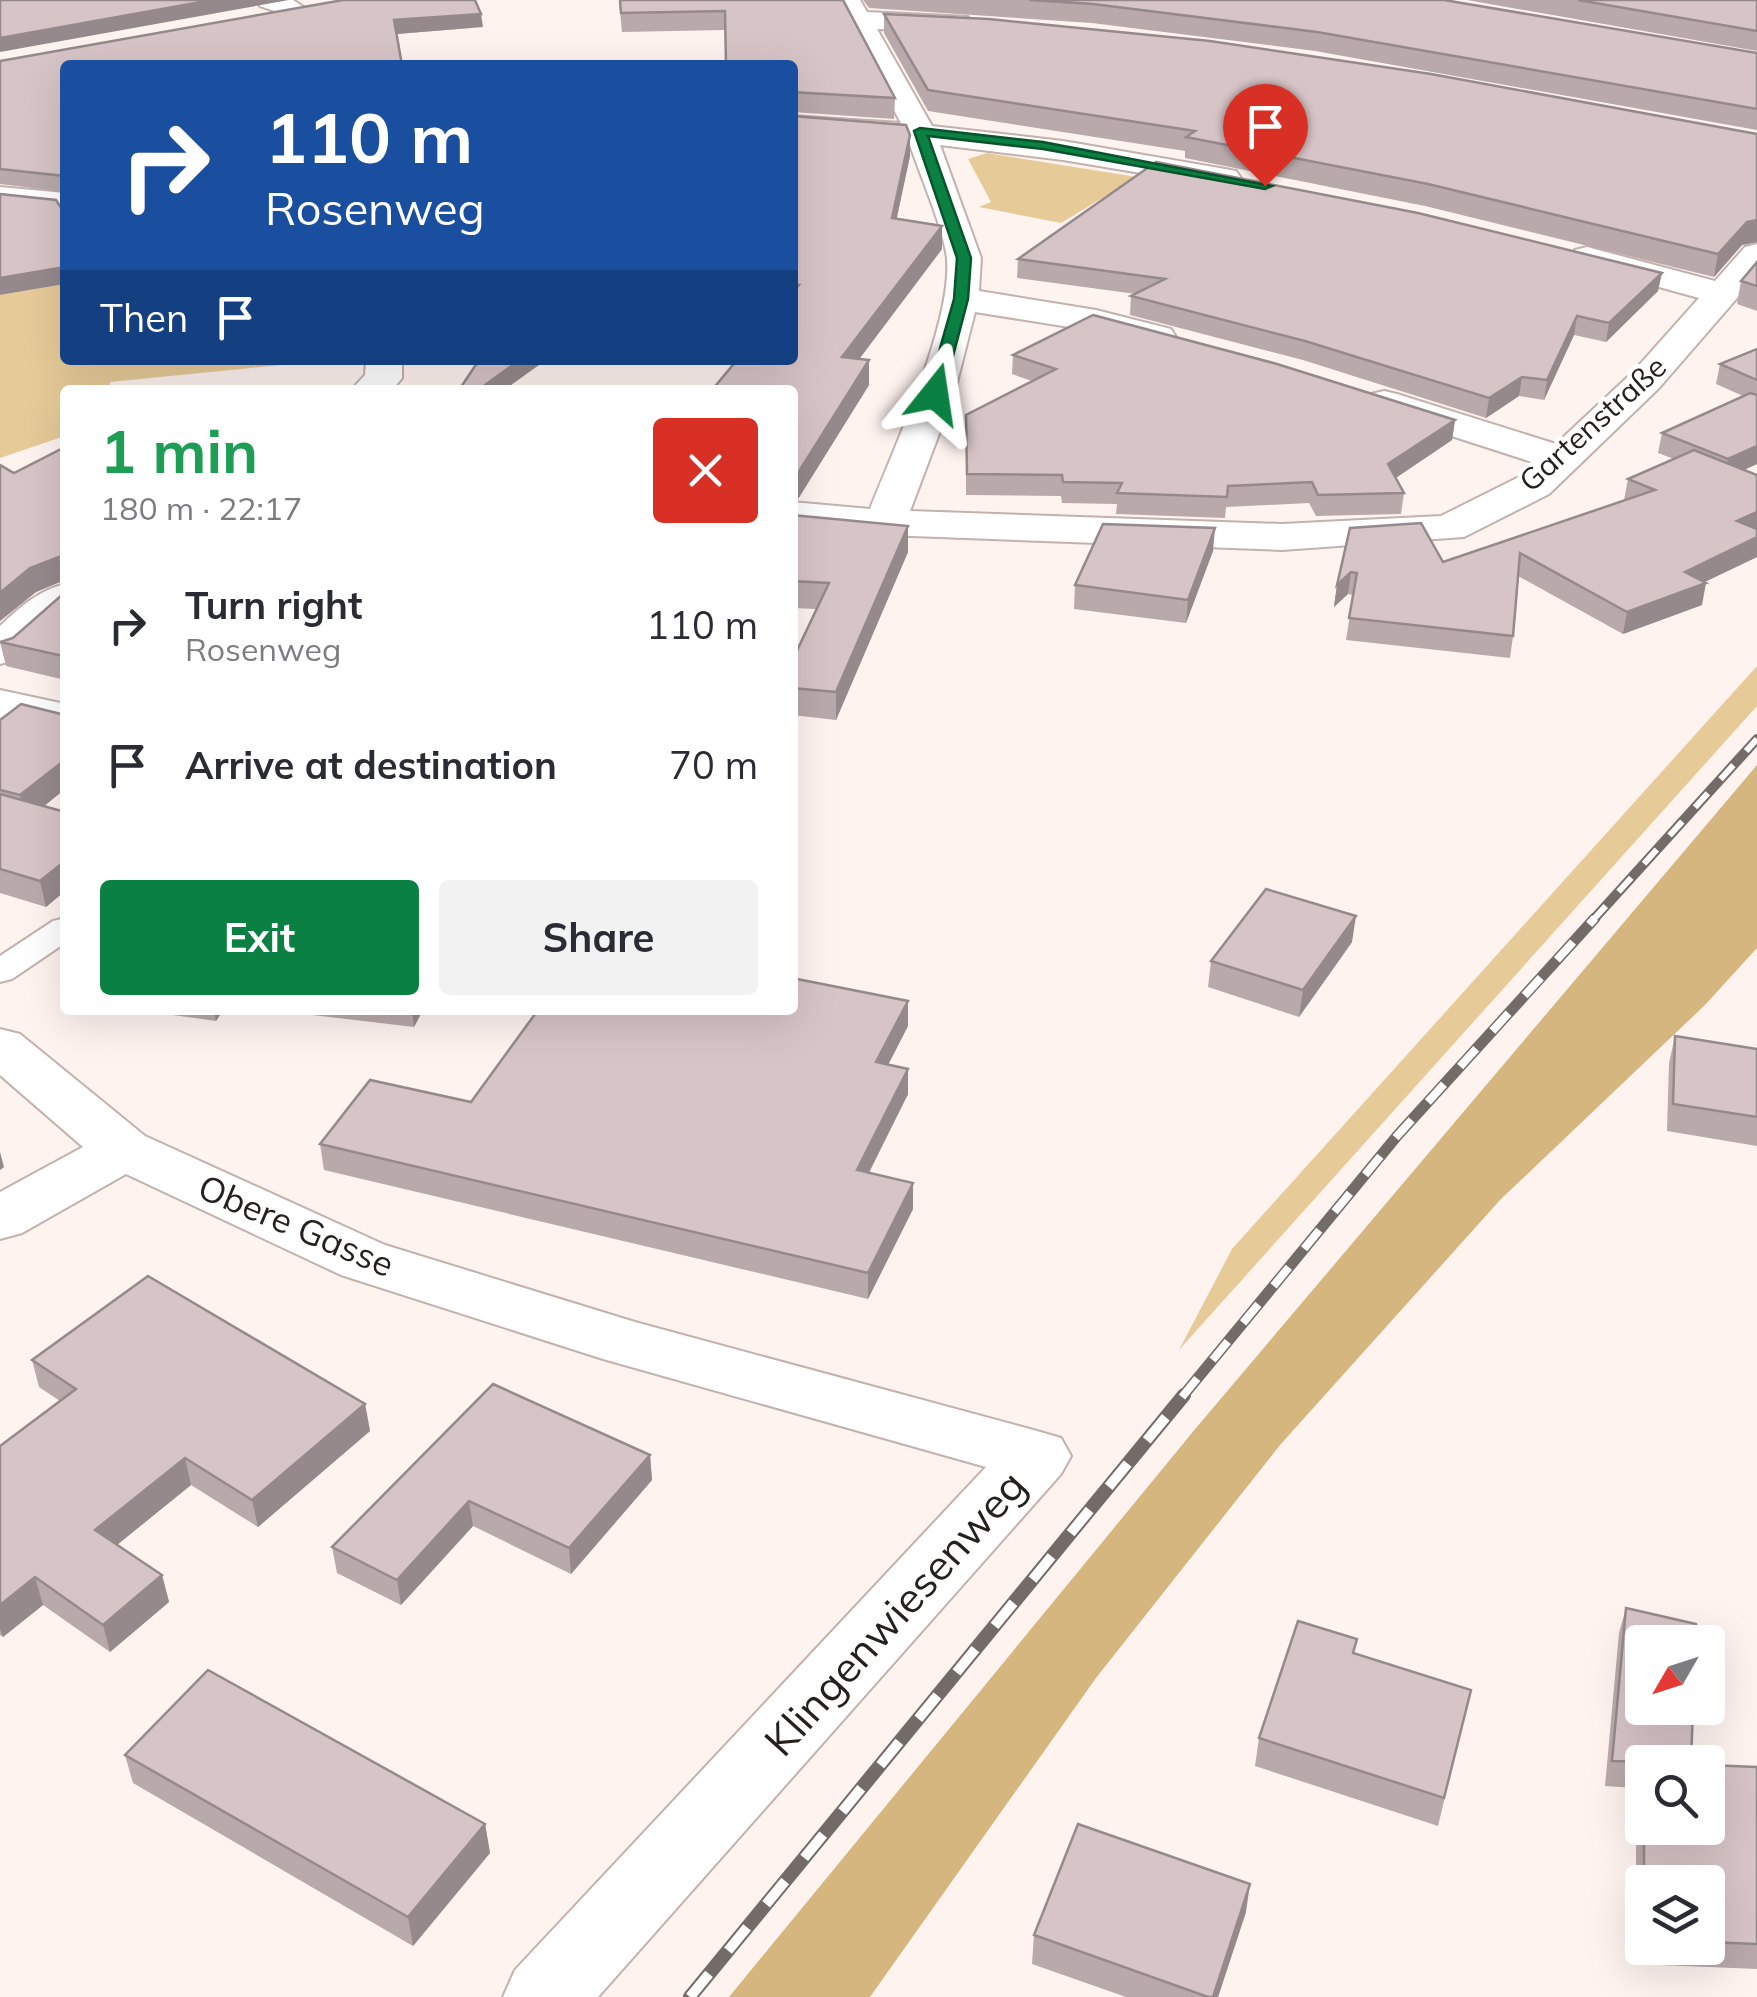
<!DOCTYPE html>
<meta charset="utf-8">
<style>
body{margin:0;font-family:Mulish,sans-serif;background:#f2f2f3;color:#2b2b33;height:100vh;display:flex;flex-direction:column;font-size:38px;white-space:nowrap}
*{box-sizing:border-box;margin:0}
p{font-size:32px;color:#7c7c81}
.icon{flex:none;width:55px;height:55px;fill:none;stroke:currentColor;stroke-width:2;stroke-linecap:round;stroke-linejoin:round}
.map{position:relative;flex:1;overflow:hidden}
.side{position:absolute;left:60px;top:385px;width:738px;height:630px;display:flex;flex-direction:column;background:#fff;border-radius:10px;box-shadow:0 10px 40px #0002}
.side>*{flex:none}
.top-card{position:absolute;left:60px;top:60px;width:738px;height:305px;border-radius:10px;box-shadow:0 10px 40px #0002;background:#1a4fa0;color:#fff;overflow:hidden}
.needle{width:65px;rotate:231deg}
.tools{position:absolute;left:1625px;top:1625px;display:grid;gap:20px}
.tools a{display:grid;place-items:center;width:100px;height:100px;border-radius:10px;background:#fff;box-shadow:0 10px 40px #0002;font-size:50px}
.pin{position:absolute;display:grid;place-items:center;width:85px;height:85px;color:#fff;margin:-102px -42px;border-radius:50% 50% 50% 0;rotate:-45deg;box-shadow:0 0 10px #0007}
.pin .icon{rotate:45deg}
.me{position:absolute;width:110px;margin:-55px;rotate:15deg;stroke-linejoin:round;filter:drop-shadow(0 0 8px #0008)}
.turn{display:flex;align-items:center;gap:35px;height:210px;padding:0 40px;font-size:45px}
.turn .icon{width:130px;height:130px;stroke-width:2.5}
.turn b{display:block;font-size:70px;line-height:85px}
.then{display:flex;align-items:center;height:95px;padding:0 40px;background:#0003;gap:20px;font-size:38px}
.round{display:grid;place-items:center;flex:none;width:105px;height:105px;border-radius:10px;background:#f2f2f3}
.head{display:flex;align-items:center;justify-content:space-between;height:170px;padding:0 40px}
h1{font-size:60px;font-weight:700;line-height:75px;color:#1e9e55}
.cta{display:flex;gap:20px;margin-top:auto;padding:20px 40px}
.cta a{flex:1;height:115px;border-radius:10px;background:#0b8043;color:#fff;font-size:40px;font-weight:700;line-height:115px;text-align:center}
.cta a+a{background:#f2f2f3;color:#2b2b33}
ul{padding:0;list-style:none}
li{display:flex;align-items:center;gap:30px;height:140px;padding:0 40px}
li div{flex:1}
li b{display:block;font-size:38px}
li em{font-style:normal}
.map>svg:first-child{display:block}
.green{fill:#e6ca98}
.forest{fill:#d5b67f}
.lines{fill:none;stroke-linecap:round;stroke-linejoin:round}
.lane-casing{stroke:#c3b1ad;stroke-width:4}
.street-casing{stroke:#c3b1ad;stroke-width:4}
.lane{fill:#fff;fill-rule:evenodd}
.street{fill:#fff;fill-rule:evenodd}
.rail-far2-casing{stroke:#736b68;stroke-width:10}
.rail-far1-casing{stroke:#736b68;stroke-width:11}
.rail-casing{stroke:#736b68;stroke-width:14}
.rail-far2{stroke:#fff;stroke-width:6;stroke-dasharray:19;stroke-linecap:butt}
.rail-far1{stroke:#fff;stroke-width:8;stroke-dasharray:24;stroke-linecap:butt}
.rail{stroke:#fff;stroke-width:10;stroke-dasharray:30;stroke-linecap:butt}
.wall{fill:#b9a9aa;fill-rule:evenodd}
.shaded-wall{fill:#96898b}
.building{fill:#d7c4c6;stroke:#96898b;stroke-width:2.5}
.route{fill:#0b8043;stroke:#07532c;stroke-width:2.5}
.labels{text-anchor:middle;stroke-width:9;stroke-linejoin:round;paint-order:stroke}
.far-street-label{font-size:30px;fill:#251f1d;stroke:#fff}
.street-label{font-size:35px;fill:#251f1d;stroke:#fff}
.near-street-label{font-size:42px;fill:#251f1d;stroke:#fff}
</style>
<div class="map">
<svg width="1757" height="1997" viewBox="0 0 1757 1997">
<rect width="100%" height="100%" fill="#fff3f0"/>
<g class="green">
<path d="M987 153 1137 177 1061 223 979 207 991 202 968 159Z"/>
<path d="M65 284V360H331L110 382V390H65V436L0 458V295Z"/>
<path d="M1757 666V706L1179 1350 1232 1249Z"/>
</g>
<path class="forest" d="M1757 765V948L1705 1005 1501 1199 1280 1445 1096 1678 870 1997H729L1196 1428Z"/>
<g class="lines">
<defs>
<path id="lane" d="M65 918V943L12 979 0 982V956L53 921Z"/>
<g id="street">
<path d="M256 0H293L308 10 295 18 260 6Z"/>
<path d="M834 0H860L867 12 968 17 972 23 968 29 958 31 877 29 932 126 1063 141 1225 169 1236 171 1241 178 1236 185 1225 187 1063 160 940 145 981 258 979 291 1096 310 1171 329 1176 337 1171 345 1158 348 1094 331 975 312 954 394 910 511 1282 524 1441 516 1521 476 1535 463 1371 410 1365 402 1371 394 1384 391 1397 394 1556 444 1633 372 1699 298 1575 264 1570 257 1575 250 1587 247 1715 281 1745 247 1757 244V275L1659 388 1549 494 1464 537 1282 550 885 535 792 526V502L870 509C894 448 952 323 947 259 944 229 919 173 909 142L792 134V116L901 123Z"/>
<path d="M0 187 65 193V213L0 207Z"/>
<path d="M366 360H402V378L392 390H351L365 375Z"/>
<path d="M65 584V616L16 660 0 664V626C20 607 38 591 65 584Z"/>
<path d="M0 690 65 704V732L0 718Z"/>
<path d="M0 1029 20 1034 145 1136 385 1245 635 1322 1037 1431 1061 1438 1071 1456 1061 1474 598 1997H503L515 1970 986 1467 603 1359 341 1275 126 1174 22 1233 0 1239V1192L83 1147 0 1075Z"/>
</g>
</defs>
<use href="#lane" class="lane-casing"/>
<use href="#street" class="street-casing"/>
<use href="#lane" class="lane"/>
<use href="#street" class="street"/>
<defs>
<path id="rail-far2" d="M1593 920 1757 739"/>
<path id="rail-far1" d="M1182 1397 1397 1136 1595 918"/>
<path id="rail" d="M690 1997 1184 1395"/>
</defs>
<use href="#rail-far2" class="rail-far2-casing"/>
<use href="#rail-far1" class="rail-far1-casing"/>
<use href="#rail" class="rail-casing"/>
<use href="#rail-far2" class="rail-far2"/>
<use href="#rail-far1" class="rail-far1"/>
<use href="#rail" class="rail"/>
</g>
<g class="wall">
<path d="M619 0H843L895 98 894 119 792 112V65L725 30 622 32Z"/>
<path d="M863 0H1444L1757 53V130L1315 51 1092 23 869 8Z"/>
<path d="M1467 0H1757V51Z"/>
<path d="M884 14 1757 134V242L1742 245 1714 277 1425 206 1185 158V151L928 111 884 33Z"/>
<path d="M483 27 397 34 65 65V192L0 184V61Z"/>
<path d="M792 116 910 135V156L896 219 942 226V249L859 359 869 360V385L798 499H792Z"/>
<path d="M1018 259 1658 291 1606 342 1574 335 1544 400 1519 396 1486 418 1303 360 1130 315 1131 296 1136 294 1017 278Z"/>
<path d="M1757 262V311L1737 304 1741 281Z"/>
<path d="M1757 349V464L1744 470 1757 475V557L1704 582 1702 605 1623 634 1518 576 1513 636 1510 658 1346 640 1353 595 1348 594 1334 607 1337 585 1350 528 1443 562 1625 500H1624L1628 479 1674 459 1658 453 1662 433 1743 396 1716 384 1720 364Z"/>
<path d="M1013 355 1455 420 1452 440 1396 478 1404 493 1401 514 1316 516 1309 503 1226 507 1225 518 1116 514 1117 504 1062 503 1061 496 966 495V415L1032 381 1012 374Z"/>
<path d="M65 447V680L6 666 0 642 13 638 62 595 63 581 36 592 0 621V465L14 473Z"/>
<path d="M792 515 908 526V552L836 720 792 715V661L817 609 792 608Z"/>
<path d="M1213 551 1186 623 1074 609 1075 585Z"/>
<path d="M0 720 65 789 44 806 65 812V891L46 907 0 893Z"/>
<path d="M1352 942 1299 1017 1208 987 1211 961Z"/>
<path d="M137 1010H223L216 1021Z"/>
<path d="M270 1010H423L414 1027Z"/>
<path d="M908 1026 888 1065 908 1094 869 1173 913 1183V1209L868 1299 324 1170 320 1144 471 1102Z"/>
<path d="M1675 1036 1757 1049V1146L1667 1131 1669 1063Z"/>
<path d="M32 1360 365 1404 370 1431 258 1527 191 1485 117 1545 162 1575 169 1602 110 1652 43 1605 3 1637 0 1635V1446L60 1401 39 1387Z"/>
<path d="M493 1384 650 1455 652 1480 571 1574 473 1526 401 1605 337 1573 332 1547Z"/>
<path d="M1626 1608 1642 1762V1828H1708L1757 1767V1969L1636 1964V1788L1605 1786 1619 1633ZM1642 1882H1708V1948H1642Z"/>
<path d="M1355 1654 1471 1690 1438 1826 1255 1766 1259 1738Z"/>
<path d="M125 1755 485 1824 490 1853 413 1946 133 1783Z"/>
<path d="M1246 1912 1218 1997H1126L1032 1964 1034 1935Z"/>
</g>
<g class="shaded-wall">
<path d="M212 0H289L0 52V38Z"/>
<path d="M481 14 483 27 396 34 394 20Z"/>
<path d="M910 135V156L892 241V218Z"/>
<path d="M1757 220V242L1742 245 1714 277 1718 254 1747 222Z"/>
<path d="M942 226V249L842 382V357Z"/>
<path d="M65 267V284L0 295V278Z"/>
<path d="M1662 273 1658 291 1606 342 1609 323Z"/>
<path d="M1577 316 1574 335 1544 400 1547 380Z"/>
<path d="M520 360H546L504 390H478Z"/>
<path d="M869 360V385L798 499V473Z"/>
<path d="M1522 377 1519 396 1486 418 1489 398Z"/>
<path d="M1455 420 1452 440 1385 485 1388 464Z"/>
<path d="M1757 446V464L1723 479 1728 459Z"/>
<path d="M1757 512V531L1737 521Z"/>
<path d="M908 526V552L836 720V692Z"/>
<path d="M1215 528 1213 551 1186 623 1188 600Z"/>
<path d="M1757 537V557L1688 590 1706 583 1702 605 1623 634 1627 612 1685 572Z"/>
<path d="M59 557 64 580 36 592 0 621V593L30 568Z"/>
<path d="M1351 572 1348 594 1334 607 1337 585Z"/>
<path d="M65 760V789L26 821 20 795Z"/>
<path d="M65 861V891L46 907 40 881Z"/>
<path d="M1356 916 1352 942 1299 1017 1303 990Z"/>
<path d="M908 1001V1026L876 1088V1062Z"/>
<path d="M214 1010H223L216 1021Z"/>
<path d="M412 1010H423L414 1027Z"/>
<path d="M908 1069V1094L857 1196V1170Z"/>
<path d="M0 1152 4 1167 0 1170Z"/>
<path d="M913 1183V1209L868 1299V1273Z"/>
<path d="M365 1404 370 1431 258 1527 252 1500Z"/>
<path d="M650 1455 652 1480 571 1574 569 1548Z"/>
<path d="M185 1458 191 1485 102 1557 95 1530Z"/>
<path d="M469 1501 473 1526 401 1605 397 1580Z"/>
<path d="M162 1575 169 1602 110 1652 103 1625Z"/>
<path d="M35 1577 43 1605 3 1637 0 1629V1605Z"/>
<path d="M485 1824 490 1853 413 1946 408 1917Z"/>
<path d="M1250 1884 1246 1912 1218 1997H1213Z"/>
</g>
<g class="building">
<path d="M0 0H212L0 38Z"/>
<path d="M343 0H475L481 14 394 20 402 65H65V176L0 169V61Z"/>
<path d="M620 0H843L895 98 792 92V65H726L725 11 621 13Z"/>
<path d="M1029 0H1444L1757 53V109L1317 32 1093 4Z"/>
<path d="M1578 0H1757V31Z"/>
<path d="M884 14 989 19 1210 41 1431 74 1757 134V220L1747 222 1718 254 1428 184 1186 137 1195 131 928 90Z"/>
<path d="M792 116 906 125 910 135 892 218 942 226 842 357 869 360 798 473H792V390H712L737 360H792V293L799 285 792 284 794 163H792Z"/>
<path d="M1156 162 1418 213 1662 273 1609 323 1577 316 1547 380 1522 377 1489 398 1305 341 1131 296 1165 279 1018 259Z"/>
<path d="M0 194 56 200 65 214V267L0 278Z"/>
<path d="M1757 262V286L1741 281Z"/>
<path d="M1093 315 1277 364 1455 420 1388 464 1404 493 1318 495 1312 482 1228 486 1227 497 1117 493 1122 483 1063 482 1062 475 967 474 966 415 1056 369 1013 355Z"/>
<path d="M1757 349V380L1720 364Z"/>
<path d="M479 360H520L478 390H459Z"/>
<path d="M1750 393 1757 395V446L1728 459 1662 433Z"/>
<path d="M65 447V654L63 656 0 642 13 638 62 595 64 560 59 557 30 568 0 593V465L14 473Z"/>
<path d="M1694 450 1757 475V512L1737 521 1757 529V537L1685 572 1706 583 1627 612 1520 553 1513 636 1349 618 1357 573 1351 572 1337 585 1350 528 1421 523 1443 562 1655 490 1628 479Z"/>
<path d="M792 515 908 526 836 692 792 688V661L829 583 792 581Z"/>
<path d="M1103 524 1215 528 1188 600 1075 585Z"/>
<path d="M21 704 65 715V760L20 795 0 790V720Z"/>
<path d="M0 794 65 812V861L40 881 0 869Z"/>
<path d="M1266 889 1356 916 1303 990 1211 961Z"/>
<path d="M792 978 908 1001 876 1062 908 1069 857 1170 913 1183 868 1273 320 1144 370 1080 471 1102 538 1010H792Z"/>
<path d="M1675 1036 1757 1049V1117L1673 1104Z"/>
<path d="M148 1276 365 1404 252 1500 185 1458 95 1530 162 1575 103 1625 35 1577 0 1605V1446L76 1389 32 1360Z"/>
<path d="M493 1384 650 1455 569 1548 469 1501 397 1580 332 1547Z"/>
<path d="M1626 1608 1696 1624V1642H1642V1708H1693L1691 1762 1612 1761Z"/>
<path d="M1298 1621 1357 1639 1353 1653 1471 1690 1444 1798 1259 1738Z"/>
<path d="M208 1670 485 1824 408 1917 125 1755Z"/>
<path d="M1708 1765 1757 1767V1944L1708 1942V1882H1644V1828H1708Z"/>
<path d="M1078 1824 1250 1884 1213 1997H1208L1034 1935Z"/>
</g>
<path class="route" d="M920 128 1043 142 1272 186 1265 189 1043 149 928 136 971 258 968 299 943 394 935 399 927 394 954 299 957 258 914 131Z"/>
<g class="labels">
<g class="far-street-label">
<text transform="translate(1593 424) rotate(-42)" y="10">Gartenstraße</text>
</g>
<g class="street-label">
<text transform="translate(296 1226) rotate(23)" y="12">Obere Gasse</text>
</g>
<g class="near-street-label">
<text transform="translate(895 1613) rotate(-48)" y="15">Klingenwiesenweg</text>
</g>
</g>
</svg>
<div class="tools">
<a><svg class="needle" viewBox="-14 -14 28 28"><path d="M0-13l5 13h-10z" fill="#e53935"/><path d="M0 13l5-13h-10z" fill="#7c7c81"/></svg></a>
<a><svg class="icon" aria-label="search" viewBox="0 0 24 24"><circle cx="10" cy="10" r="6"/><path d="M15 15l6 6"/></svg></a>
<a><svg class="icon" aria-label="layers" viewBox="0 0 24 24"><path d="M12 4l9 5-9 5-9-5zM3 14l9 5 9-5"/></svg></a>
</div>
<div class="pin" style="left:1265px;top:186px;background:#d93025"><svg class="icon" aria-label="arrive" viewBox="0 0 24 24"><path d="M6 21V4h12l-3 4 3 4H6"/></svg></div>
<svg class="me" style="left:935px;top:394px" viewBox="-20 -20 40 40"><path d="M0-17L14 15 0 8-14 15z" fill="#0b8043" stroke="#fff" stroke-width="4"/></svg>
<div class="top-card">
<div class="turn"><svg class="icon" aria-label="right" viewBox="0 0 24 24"><path d="M7 20v-9h11M14 6l5 5-5 5"/></svg><div><b>110 m</b>Rosenweg</div></div>
<div class="then">Then<svg class="icon" aria-label="arrive" viewBox="0 0 24 24"><path d="M6 21V4h12l-3 4 3 4H6"/></svg></div>
</div>
<section class="side">
<div class="head"><div><h1>1 min</h1><p>180 m · 22:17</p></div><a class="round" style="background:#d93025;color:#fff"><svg class="icon" aria-label="close" viewBox="0 0 24 24"><path d="M6 6l12 12M18 6L6 18"/></svg></a></div>
<ul>
<li><svg class="icon" aria-label="right" viewBox="0 0 24 24"><path d="M7 20v-9h11M14 6l5 5-5 5"/></svg><div><b>Turn right</b><p>Rosenweg</p></div><em>110 m</em></li>
<li><svg class="icon" aria-label="arrive" viewBox="0 0 24 24"><path d="M6 21V4h12l-3 4 3 4H6"/></svg><div><b>Arrive at destination</b></div><em>70 m</em></li>
</ul>
<div class="cta"><a>Exit</a><a>Share</a></div>
</section>
</div>
